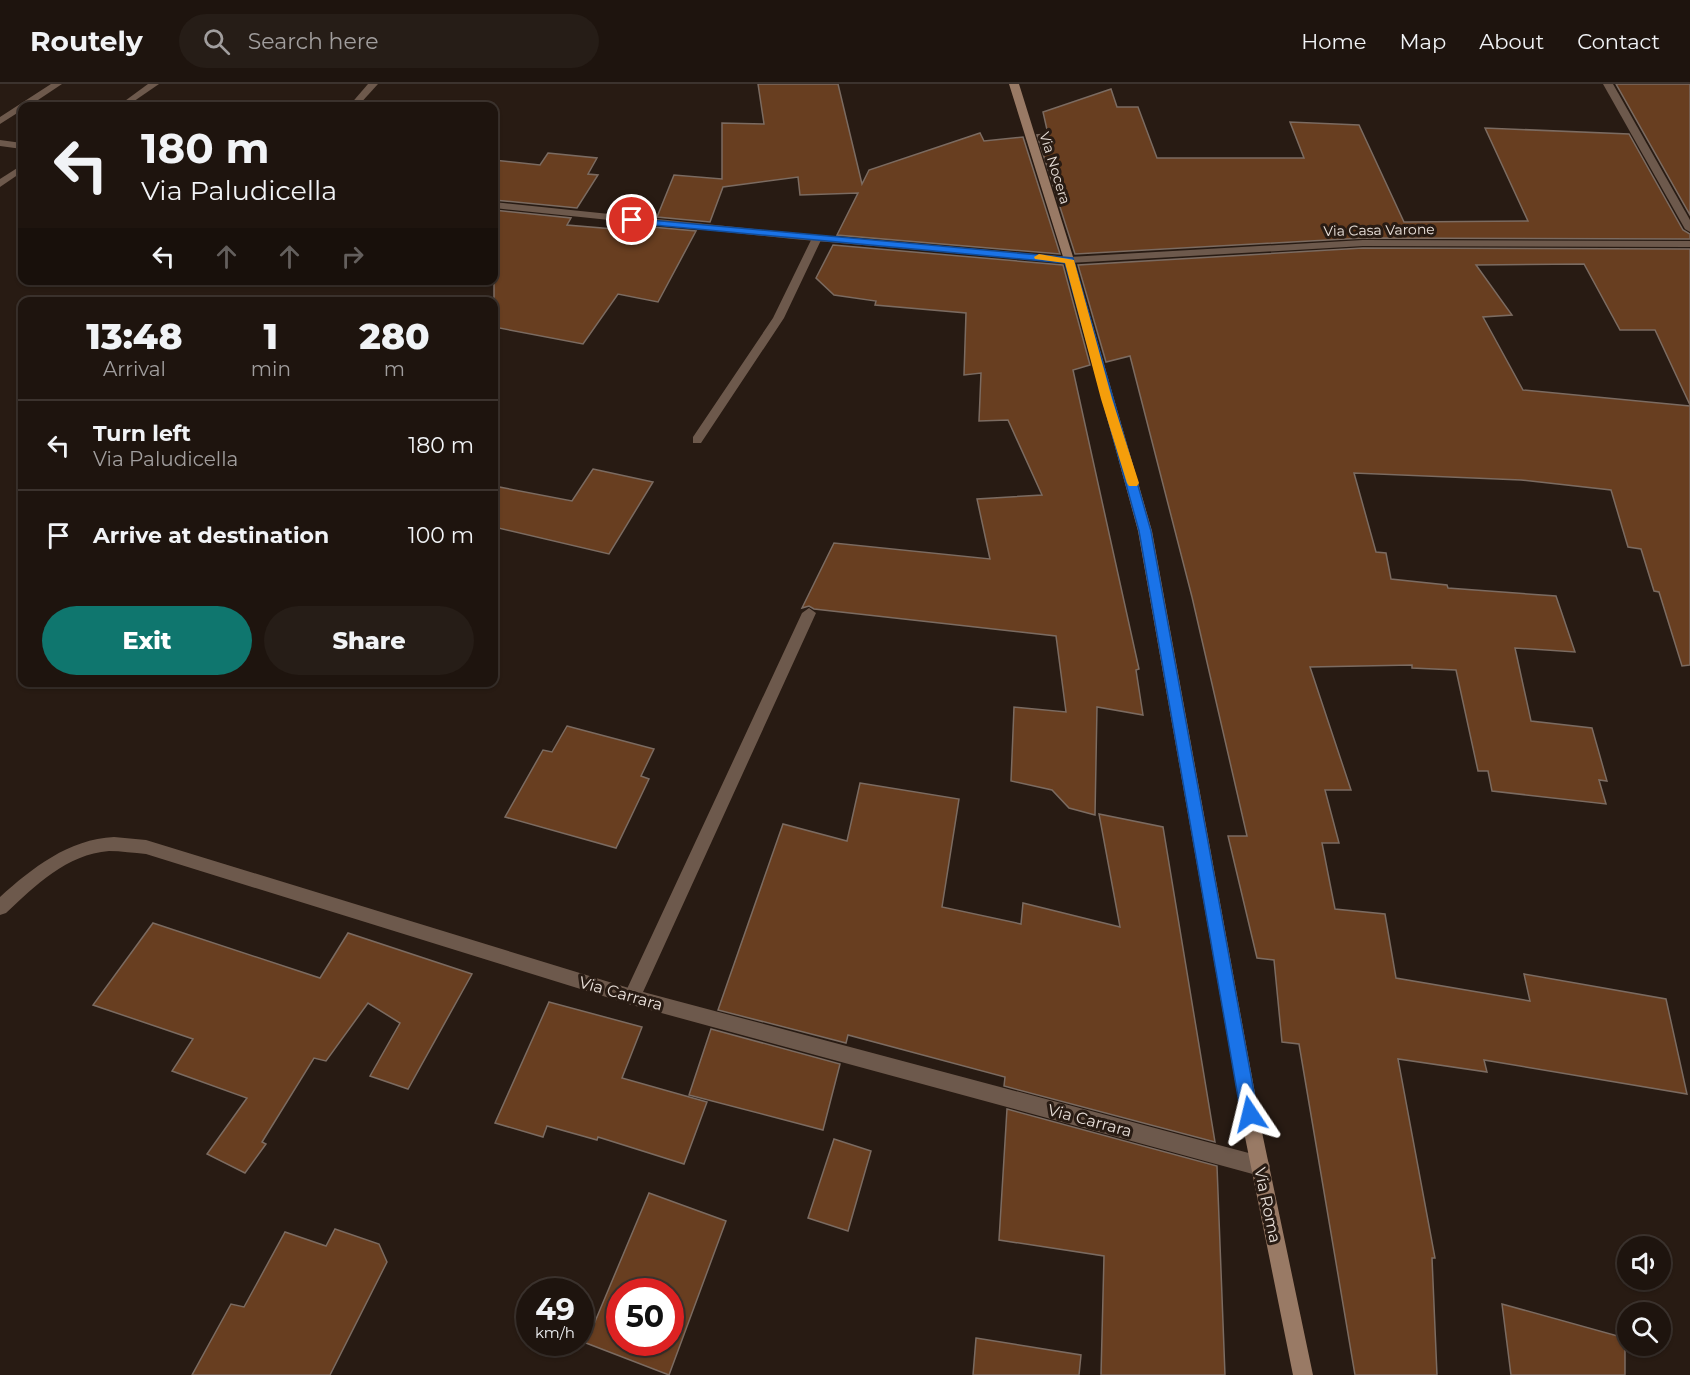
<!DOCTYPE html>
<style>
body{margin:0;font-family:Montserrat,sans-serif;background:#261d17;color:#f1f3f6;height:100vh;display:flex;flex-direction:column;font-size:22px;white-space:nowrap}
*{box-sizing:border-box;margin:0}
p{font-size:20px;color:#a19e9e}
.icon{flex:none;width:33px;height:33px;fill:none;stroke:currentColor;stroke-width:2;stroke-linecap:round;stroke-linejoin:round}
.map{position:relative;flex:1;overflow:hidden}
.sheet{position:absolute;left:18px;top:213px;width:480px;height:390px;display:flex;flex-direction:column;background:#1e140e;border-radius:12px;box-shadow:0 2px 4px #0004,0 0 0 2px #3c332e}
.sheet>*{flex:none}
.top-card{position:absolute;left:18px;top:18px;width:480px;height:183px;border-radius:12px;box-shadow:0 2px 4px #0004,0 0 0 2px #3c332e;background:#1e140e;color:#f1f3f6;overflow:hidden}
.controls{position:absolute;left:1617px;top:1152px;display:grid;gap:12px}
.controls a{display:grid;place-items:center;width:54px;height:54px;border-radius:50%;background:#1e140e;box-shadow:0 2px 4px #0004,0 0 0 2px #3c332e;font-size:30px}
.speed{position:absolute;left:516px;top:1194px;display:flex;gap:12px;font-size:30px;font-weight:700;text-align:center}
.speed>*{display:grid;place-content:center;width:78px;height:78px;border-radius:50%;background:#1e140e;box-shadow:0 2px 4px #0004,0 0 0 2px #3c332e;line-height:1}
.speed small{font-size:15px;font-weight:400}
.speed .limit{border:9px solid #d22;background:#fff;color:#111}
.pin{position:absolute;display:grid;place-items:center;width:51px;height:51px;color:#fff;margin:-26px;border:3px solid #fff;border-radius:50%;box-shadow:0 2px 6px #0007}
.me{position:absolute;width:66px;margin:-33px;rotate:350deg;stroke-linejoin:round;filter:drop-shadow(0 0 4px #0008)}
.turn{display:flex;align-items:center;gap:21px;height:126px;padding:0 24px;font-size:27px}
.turn .icon{width:78px;height:78px;stroke-width:2.5}
.turn b{display:block;font-size:42px;line-height:51px}
.lanes{display:flex;align-items:center;height:57px;padding:0 24px;background:#0003;justify-content:center;gap:30px;direction:ltr}
.lanes .off{opacity:.35}
.eta{display:flex;justify-content:space-evenly;align-items:center;height:102px;text-align:center}
.eta b{font-size:36px;font-weight:800;line-height:42px}
.action{display:flex;gap:12px;margin-top:auto;padding:12px 24px}
.action a{flex:1;height:69px;border-radius:36px;background:#0f766e;color:#fff;font-size:24px;font-weight:800;line-height:69px;text-align:center}
.action a+a{background:#261d17;color:#f1f3f6}
ul{padding:0;list-style:none}
li{display:flex;align-items:center;gap:18px;height:90px;padding:0 24px;border-top:2px solid #3c332e}
li div{flex:1}
li b{display:block;font-size:22px}
li em{font-style:normal}
header{display:flex;align-items:center;gap:36px;box-sizing:border-box;height:84px;padding:0 30px;background:#1e140e;border-bottom:2px solid #3c332e}
header strong{font-size:28px}
nav{display:flex;gap:33px;margin-inline-start:auto;font-size:21px}
.search{width:420px;height:54px;background:#261d17;display:flex;align-items:center;gap:15px;box-sizing:border-box;padding:0 21px;border-radius:33px;color:#a19e9e;font-size:22px}
.map>svg:first-child{display:block}
.building{fill:#683e20;stroke:#7b6b61;stroke-width:1.5;fill-rule:evenodd}
.lines{fill:none;stroke-linecap:round;stroke-linejoin:round}
.service{fill:#6d594c;fill-rule:evenodd}
.minor{fill:#6d594c;fill-rule:evenodd}
.secondary{fill:#997a65;fill-rule:evenodd}
.route{fill:#1a73e8;stroke:#114b97;stroke-width:1.5}
.slow{fill:#f59e0b}
.labels{text-anchor:middle;stroke-width:6;stroke-linejoin:round;paint-order:stroke}
.far-street-label{font-size:14px;fill:#e9e0da;stroke:#281b13}
.street-label{font-size:16px;fill:#e9e0da;stroke:#281b13}
</style>
<header>
<strong>Routely</strong>
<div class="search"><svg class="icon" aria-label="search" viewBox="0 0 24 24"><circle cx="10" cy="10" r="6"/><path d="M15 15l6 6"/></svg>Search here</div>
<nav><a>Home</a><a>Map</a><a>About</a><a>Contact</a></nav>
</header>
<div class="map">
<svg width="1690" height="1291" viewBox="0 0 1690 1291">
<rect width="100%" height="100%" fill="#281b13"/>
<g class="building">
<path d="M758 0H838L862 100 869 86 980 49 984 57 1023 53 1060 170 837 151 858 109 800 111 798 93 723 103 710 138 657 133 674 91 722 95V39L764 40Z"/>
<path d="M1616 0H1690V131Z"/>
<path d="M1111 5 1117 23H1138L1157 74H1304L1290 38 1359 41 1404 138 1528 137 1485 44 1629 50 1683 146 1690 150V155L1363 154 1075 170 1037 51 1048 50 1043 28Z"/>
<path d="M548 69 597 74 588 90 598 91 577 124 494 116V76L540 81Z"/>
<path d="M494 126 571 134 567 141 650 148 652 143 696 147 658 218 618 210 583 260 494 243Z"/>
<path d="M833 161 1063 181 1090 281 1073 286 1139 585 1136 586 1143 631 1097 623 1095 731 1069 724 1052 706 1011 697 1014 623 1066 628 1056 552 814 525 809 522 802 524 834 459 990 475 977 415 1042 411 1008 336 979 337 981 289 964 291 966 229 875 221 876 217 834 211 816 194Z"/>
<path d="M1363 164 1690 165V321L1655 246H1620L1584 180 1476 181 1512 231 1483 233 1523 306 1690 322V581L1682 582 1659 508 1654 507 1641 465 1628 463 1611 406 1521 396 1354 389 1376 468 1386 469 1391 495 1447 501 1448 504 1556 512 1575 568 1515 564 1531 637 1592 644 1607 697 1599 696 1606 720 1492 707 1488 687H1478L1456 586 1412 584V581L1310 583 1351 706H1325L1339 759H1322L1335 825 1385 830 1396 894 1530 917 1524 890 1666 915 1687 1010 1484 976 1487 988 1398 975 1435 1174H1432L1437 1291H1355L1299 960 1282 958 1274 876 1257 874 1228 752H1247L1192 513 1130 272 1106 278 1078 181Z"/>
<path d="M593 385 653 398 609 470 494 443V402L572 417Z"/>
<path d="M567 642 654 665 641 692 649 695 616 764 505 733 543 666 552 668Z"/>
<path d="M860 699 959 715 942 823 1021 840 1023 819 1120 843 1099 730 1163 743 1215 1058 1004 1002 1005 993 848 951 846 959 718 926 783 740 847 757Z"/>
<path d="M153 839 320 894 348 849 472 890 408 1005 370 992 400 939 368 919 326 977 314 974 262 1058 266 1060 245 1089 207 1070 247 1014 172 987 193 955 93 921Z"/>
<path d="M549 918 642 943 622 994 707 1018 684 1080 598 1053 597 1056 547 1042 543 1053 495 1039Z"/>
<path d="M711 945 840 980 823 1046 689 1011Z"/>
<path d="M1007 1025 1217 1082 1225 1291H1101L1104 1172 999 1156Z"/>
<path d="M834 1055 871 1067 848 1147 808 1134Z"/>
<path d="M649 1109 726 1137 669 1291 586 1259ZM620 1208H670V1258H620Z"/>
<path d="M335 1145 379 1160 387 1178 330 1291H192L231 1220 244 1223 285 1148 326 1162Z"/>
<path d="M1502 1220 1625 1254V1291H1511Z"/>
<path d="M976 1254 1081 1271 1079 1291H973Z"/>
</g>
<g class="lines">
<g class="service">
<path d="M51 0H62L29 22H22V26L0 40V33Z"/>
<path d="M148 0H159L127 22H118Z"/>
<path d="M368 0H378L358 22H349Z"/>
<path d="M813 152 822 154 784 234 701 359H693V353L773 234Z"/>
<path d="M809 524 816 529 638 919 632 921 626 919 623 913 626 907 802 529Z"/>
</g>
<g class="minor">
<path d="M1603 0H1613L1690 136V148L1685 145Z"/>
<path d="M0 56 22 59V65L0 62Z"/>
<path d="M22 81V88L0 103V95Z"/>
<path d="M494 118 793 149 1069 173 1363 156 1690 157V163L1363 162 1069 179 793 155 494 124Z"/>
<path d="M114 753 146 756 632 905 1260 1072 1267 1075 1270 1082 1267 1089 1260 1092 632 921 146 770C134 769 121 767 109 767 67 770 35 802 6 829L0 831V813C32 784 69 755 114 753Z"/>
</g>
<path class="secondary" d="M1009 0H1019L1074 176 1152 447 1263 1053 1313 1291H1293L1245 1053 1138 447 1064 176Z"/>
</g>
<path class="route" d="M628 134 1073 174 1151 447 1258 1030 1256 1036 1250 1038 1244 1036 1241 1030 1139 447 1065 179 632 139 627 136Z"/>
<path class="slow" d="M1039 170 1074 176 1112 315 1139 399 1137 402H1129L1127 399 1101 315 1065 179 1035 175 1034 173Z"/>
<g class="labels">
<g class="far-street-label">
<text transform="translate(1055 84) rotate(73)" y="5">Via Nocera</text>
<text transform="translate(1379 146) rotate(-1)" y="5">Via Casa Varone</text>
</g>
<g class="street-label">
<text transform="translate(621 909) rotate(16)" y="6">Via Carrara</text>
<text transform="translate(1090 1036) rotate(15)" y="6">Via Carrara</text>
<text transform="translate(1268 1121) rotate(78)" y="6">Via Roma</text>
</g>
</g>
</svg>
<div class="controls">
<a><svg class="icon" aria-label="sound" viewBox="0 0 24 24"><path d="M4 9h4l5-4v14l-5-4H4zM17 9q2 3 0 6"/></svg></a>
<a><svg class="icon" aria-label="search" viewBox="0 0 24 24"><circle cx="10" cy="10" r="6"/><path d="M15 15l6 6"/></svg></a>
</div>
<div class="speed"><div>49<small>km/h</small></div><div class="limit">50</div></div>
<div class="pin" style="left:632px;top:136px;background:#d93025"><svg class="icon" aria-label="arrive" viewBox="0 0 24 24"><path d="M6 21V4h12l-3 4 3 4H6"/></svg></div>
<svg class="me" style="left:1250px;top:1030px" viewBox="-20 -20 40 40"><path d="M0-17L14 15 0 8-14 15z" fill="#1a73e8" stroke="#fff" stroke-width="4"/></svg>
<div class="top-card">
<div class="turn"><svg class="icon" aria-label="left" viewBox="0 0 24 24"><path d="M17 20v-9H6M10 6l-5 5 5 5"/></svg><div><b>180 m</b>Via Paludicella</div></div>
<div class="lanes"><svg class="icon" aria-label="left" viewBox="0 0 24 24"><path d="M17 20v-9H6M10 6l-5 5 5 5"/></svg><svg class="icon off" aria-label="ahead" viewBox="0 0 24 24"><path d="M12 20V5M6 11l6-6 6 6"/></svg><svg class="icon off" aria-label="ahead" viewBox="0 0 24 24"><path d="M12 20V5M6 11l6-6 6 6"/></svg><svg class="icon off" aria-label="right" viewBox="0 0 24 24"><path d="M7 20v-9h11M14 6l5 5-5 5"/></svg></div>
</div>
<section class="sheet">
<div class="eta">
<div><b>13:48</b><p>Arrival</p></div>
<div><b>1</b><p>min</p></div>
<div><b>280</b><p>m</p></div>
</div>
<ul>
<li><svg class="icon" aria-label="left" viewBox="0 0 24 24"><path d="M17 20v-9H6M10 6l-5 5 5 5"/></svg><div><b>Turn left</b><p>Via Paludicella</p></div><em>180 m</em></li>
<li><svg class="icon" aria-label="arrive" viewBox="0 0 24 24"><path d="M6 21V4h12l-3 4 3 4H6"/></svg><div><b>Arrive at destination</b></div><em>100 m</em></li>
</ul>
<div class="action"><a>Exit</a><a>Share</a></div>
</section>
</div>
